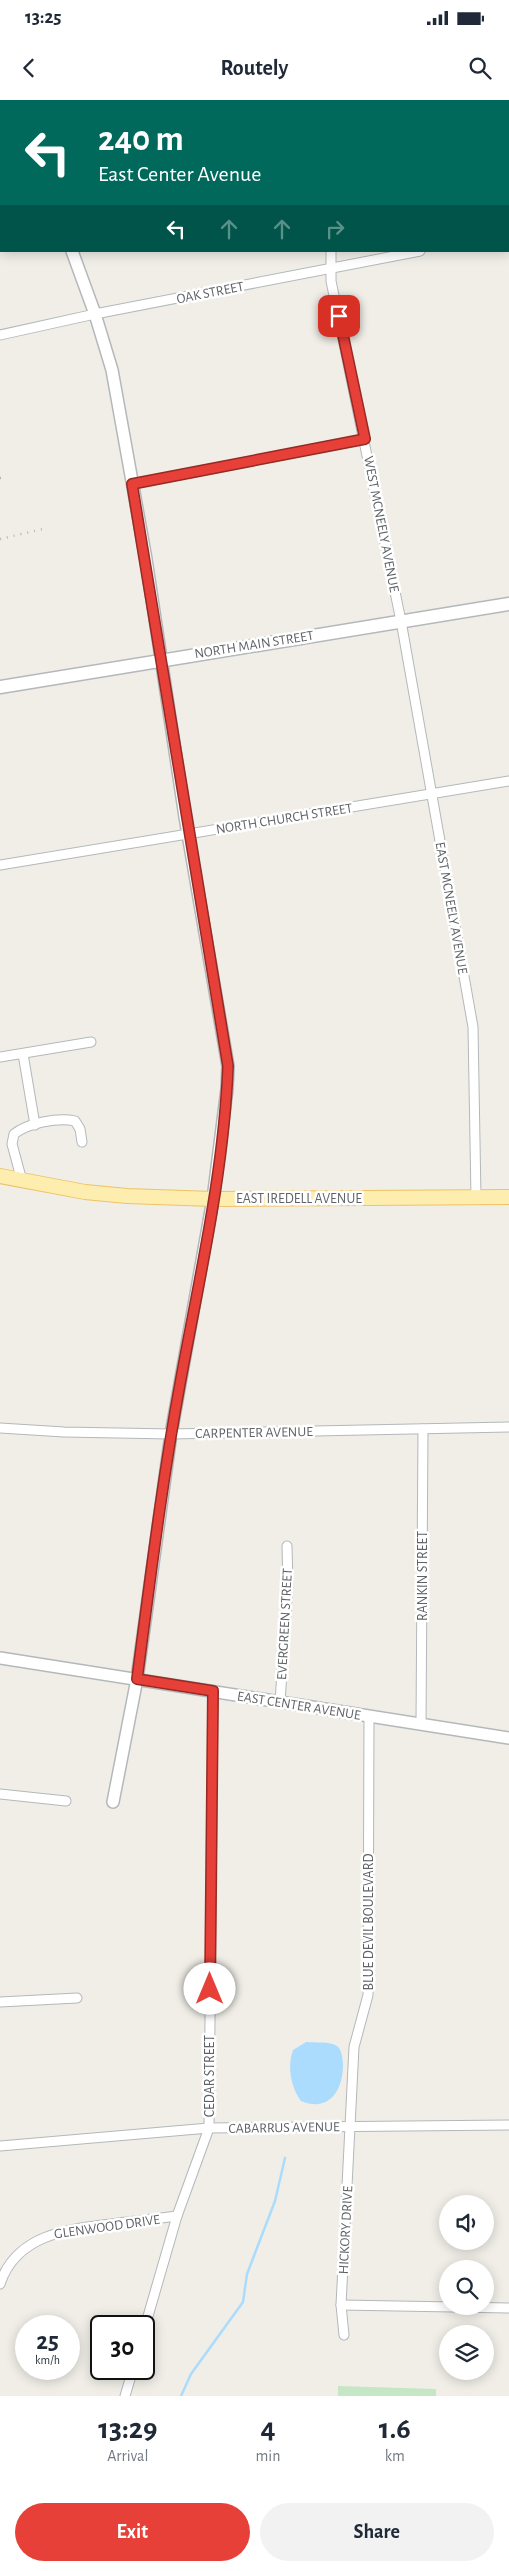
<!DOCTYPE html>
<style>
body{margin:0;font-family:"Alegreya Sans",sans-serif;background:#f2f2f3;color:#1f2937;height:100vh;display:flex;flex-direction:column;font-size:19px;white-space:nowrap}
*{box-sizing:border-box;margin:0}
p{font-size:16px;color:#747a83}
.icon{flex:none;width:28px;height:28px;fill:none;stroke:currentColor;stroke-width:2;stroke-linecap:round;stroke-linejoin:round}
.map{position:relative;height:2296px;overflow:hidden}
.sheet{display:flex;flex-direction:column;background:#fff;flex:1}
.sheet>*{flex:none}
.banner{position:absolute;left:0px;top:0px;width:510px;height:152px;box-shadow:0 2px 12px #0003;background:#00695c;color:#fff;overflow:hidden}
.buttons{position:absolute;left:439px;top:2095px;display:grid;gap:10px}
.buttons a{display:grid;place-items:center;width:55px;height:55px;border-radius:50%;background:#fff;box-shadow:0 2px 12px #0003;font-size:25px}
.speed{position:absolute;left:15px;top:2215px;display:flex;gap:10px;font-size:25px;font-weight:700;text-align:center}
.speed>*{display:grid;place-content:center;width:65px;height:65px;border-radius:50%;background:#fff;box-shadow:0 2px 12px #0003;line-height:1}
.speed small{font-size:12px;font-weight:400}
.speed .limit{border:2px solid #111;border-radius:8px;background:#fff;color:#111}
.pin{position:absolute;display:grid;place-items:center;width:42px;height:42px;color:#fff;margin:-21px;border-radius:10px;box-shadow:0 2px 8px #0006}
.me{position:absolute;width:55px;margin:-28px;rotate:0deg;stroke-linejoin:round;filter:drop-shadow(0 0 4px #0008)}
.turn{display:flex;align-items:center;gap:18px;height:105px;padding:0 15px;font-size:22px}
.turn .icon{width:65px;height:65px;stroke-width:2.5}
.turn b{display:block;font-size:35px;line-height:42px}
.lanes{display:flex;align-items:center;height:48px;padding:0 15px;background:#0003;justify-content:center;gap:25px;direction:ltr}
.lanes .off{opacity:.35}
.eta{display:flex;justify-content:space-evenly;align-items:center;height:85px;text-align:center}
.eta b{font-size:30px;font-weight:600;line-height:35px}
.cta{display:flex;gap:10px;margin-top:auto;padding:10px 15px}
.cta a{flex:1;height:58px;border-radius:30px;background:#e64038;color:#fff;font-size:20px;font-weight:600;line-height:58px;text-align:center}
.cta a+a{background:#f2f2f3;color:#1f2937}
.status{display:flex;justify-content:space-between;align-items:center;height:35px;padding:0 25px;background:#fff;direction:ltr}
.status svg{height:14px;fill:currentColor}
header{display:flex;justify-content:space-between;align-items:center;height:65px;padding:0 15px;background:#fff;font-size:22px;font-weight:600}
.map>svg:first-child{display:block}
.education{fill:#e0ddd6}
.green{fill:#c6e7c5}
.water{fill:#abdcfd}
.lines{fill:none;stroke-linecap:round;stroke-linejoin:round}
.stream{stroke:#abdcfd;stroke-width:2.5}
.minor-casing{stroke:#b4b8bb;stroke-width:11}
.tertiary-casing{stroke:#b4b8bb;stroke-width:14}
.secondary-casing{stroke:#b4b7bb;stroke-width:15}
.primary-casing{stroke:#efc362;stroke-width:16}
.minor{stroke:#fff;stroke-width:9}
.tertiary{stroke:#fff;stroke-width:11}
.secondary{stroke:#fff;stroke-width:12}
.primary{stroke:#fdeeb0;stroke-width:14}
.rail{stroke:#b5b6b7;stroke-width:2.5;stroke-dasharray:1 6;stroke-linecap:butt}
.route-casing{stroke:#962a24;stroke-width:12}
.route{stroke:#e64038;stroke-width:9}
.labels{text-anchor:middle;stroke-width:5;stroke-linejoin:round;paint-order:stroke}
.street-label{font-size:14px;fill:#5f6367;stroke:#fff}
</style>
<div class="status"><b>13:25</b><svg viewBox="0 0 49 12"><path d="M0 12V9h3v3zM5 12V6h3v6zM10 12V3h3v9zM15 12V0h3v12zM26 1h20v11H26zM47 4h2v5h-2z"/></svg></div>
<header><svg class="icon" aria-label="back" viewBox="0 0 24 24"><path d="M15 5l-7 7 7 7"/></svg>Routely<svg class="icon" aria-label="search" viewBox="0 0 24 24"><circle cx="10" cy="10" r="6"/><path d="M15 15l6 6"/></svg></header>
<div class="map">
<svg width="509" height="2296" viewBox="0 0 509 2296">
<rect width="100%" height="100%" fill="#f0eee7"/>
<path class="education" d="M355 0H509V125V1Z"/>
<path class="green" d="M338 2286 436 2289V2296H338Z"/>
<path class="water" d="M306 1942C315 1943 330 1941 337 1946 349 1954 346 2019 301 2001 291 1987 287 1967 293 1950Z"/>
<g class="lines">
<path class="stream" d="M181 2296 191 2274 243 2202 247 2174 275 2101 285 2058"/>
<defs>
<g id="minor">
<path d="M347 1V0"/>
<path d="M0 102H1"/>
<path d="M331 151V181L401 521 473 927 476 1098"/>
<path d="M0 235 95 214 420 151"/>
<path d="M132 384 365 339"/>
<path d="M0 765 509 681"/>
<path d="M23 954 35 1025"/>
<path d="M0 957 91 942"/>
<path d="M22 1081 12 1044 14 1034C28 1023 58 1017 75 1021L80 1029 82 1042"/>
<path d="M0 1328 64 1332 171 1334 509 1327"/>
<path d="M280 1602 288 1484 287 1446"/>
<path d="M421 1624 423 1329"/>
<path d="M0 1694 66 1701"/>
<path d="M0 1902 77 1898"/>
<path d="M0 2046 209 2028 509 2025"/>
<path d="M0 2184C16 2135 67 2129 111 2124 133 2121 155 2119 177 2116"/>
<path d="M341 2205 509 2208"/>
<path d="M144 2230 177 2116 209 2028 213 1591"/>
<path d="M344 2235 341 2205 354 1947 368 1895 369 1616"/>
<path d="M125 2296 133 2269"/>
</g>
<g id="tertiary">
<path d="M13 0 14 1"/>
<path d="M72 151 95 214 112 270 146 459 185 717 228 966 227 989 213 1099 171 1334 137 1579 113 1702"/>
<path d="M0 1558 509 1638"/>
</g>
<path id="secondary" d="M0 587 509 504"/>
<path id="primary" d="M0 1076 85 1092 127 1096 213 1099 509 1097"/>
</defs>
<use href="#minor" class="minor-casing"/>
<use href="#tertiary" class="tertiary-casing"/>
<use href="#secondary" class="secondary-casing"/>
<use href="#primary" class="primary-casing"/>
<use href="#minor" class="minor"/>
<use href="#tertiary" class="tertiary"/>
<use href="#secondary" class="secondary"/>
<use href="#primary" class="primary"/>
<g class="rail">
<path d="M0 378H3"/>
<path d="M0 439 43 429"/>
</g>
</g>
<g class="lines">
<defs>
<path id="route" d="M210 1889 213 1591 137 1579C150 1481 162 1382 180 1284 199 1179 224 1073 228 966L132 384 365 339 339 216"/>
</defs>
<use href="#route" class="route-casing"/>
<use href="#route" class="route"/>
</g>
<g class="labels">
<g class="street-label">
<text transform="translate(210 192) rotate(-11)" y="5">OAK STREET</text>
<text transform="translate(382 424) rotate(79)" y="5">WEST MCNEELY AVENUE</text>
<text transform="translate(254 544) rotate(-9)" y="5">NORTH MAIN STREET</text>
<text transform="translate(284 718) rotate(-9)" y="5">NORTH CHURCH STREET</text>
<text transform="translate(452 808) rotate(80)" y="5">EAST MCNEELY AVENUE</text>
<text x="299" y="1103">EAST IREDELL AVENUE</text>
<text transform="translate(254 1332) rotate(-1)" y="5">CARPENTER AVENUE</text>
<text transform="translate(422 1476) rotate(-90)" y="5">RANKIN STREET</text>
<text transform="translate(284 1524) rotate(-87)" y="5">EVERGREEN STREET</text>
<text transform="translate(299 1605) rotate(9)" y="5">EAST CENTER AVENUE</text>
<text transform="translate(368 1822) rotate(-90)" y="5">BLUE DEVIL BOULEVARD</text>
<text transform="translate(209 1976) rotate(-90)" y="5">CEDAR STREET</text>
<text transform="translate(284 2027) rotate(-1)" y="5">CABARRUS AVENUE</text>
<text transform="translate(107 2126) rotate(-8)" y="5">GLENWOOD DRIVE</text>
<text transform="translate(345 2130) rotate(-87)" y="5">HICKORY DRIVE</text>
</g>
</g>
</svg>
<div class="buttons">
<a><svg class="icon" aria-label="sound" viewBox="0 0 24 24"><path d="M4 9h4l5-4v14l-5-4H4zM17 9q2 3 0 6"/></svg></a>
<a><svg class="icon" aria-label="search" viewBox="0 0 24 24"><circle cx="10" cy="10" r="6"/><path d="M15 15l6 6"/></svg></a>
<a><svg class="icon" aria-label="layers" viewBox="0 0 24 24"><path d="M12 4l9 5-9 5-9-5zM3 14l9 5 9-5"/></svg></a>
</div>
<div class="speed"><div>25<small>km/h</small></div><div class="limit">30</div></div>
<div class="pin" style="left:339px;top:216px;background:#d93025"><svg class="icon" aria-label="arrive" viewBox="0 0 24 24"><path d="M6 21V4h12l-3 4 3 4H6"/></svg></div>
<svg class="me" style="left:210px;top:1889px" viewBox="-20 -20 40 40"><circle r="19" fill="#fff"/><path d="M0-13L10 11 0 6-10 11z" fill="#e64038"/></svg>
<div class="banner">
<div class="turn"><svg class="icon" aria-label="left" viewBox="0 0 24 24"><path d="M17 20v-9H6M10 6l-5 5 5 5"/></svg><div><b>240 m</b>East Center Avenue</div></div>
<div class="lanes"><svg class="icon" aria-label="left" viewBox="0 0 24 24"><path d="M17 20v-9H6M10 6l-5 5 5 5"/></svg><svg class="icon off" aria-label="ahead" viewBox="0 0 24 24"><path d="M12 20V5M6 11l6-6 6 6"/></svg><svg class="icon off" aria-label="ahead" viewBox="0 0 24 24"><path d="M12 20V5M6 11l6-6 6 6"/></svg><svg class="icon off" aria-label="right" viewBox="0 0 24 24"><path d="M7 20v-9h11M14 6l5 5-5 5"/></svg></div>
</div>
</div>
<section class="sheet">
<div class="eta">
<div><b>13:29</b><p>Arrival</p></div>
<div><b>4</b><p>min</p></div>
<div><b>1.6</b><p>km</p></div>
</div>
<div class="cta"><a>Exit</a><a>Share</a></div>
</section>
